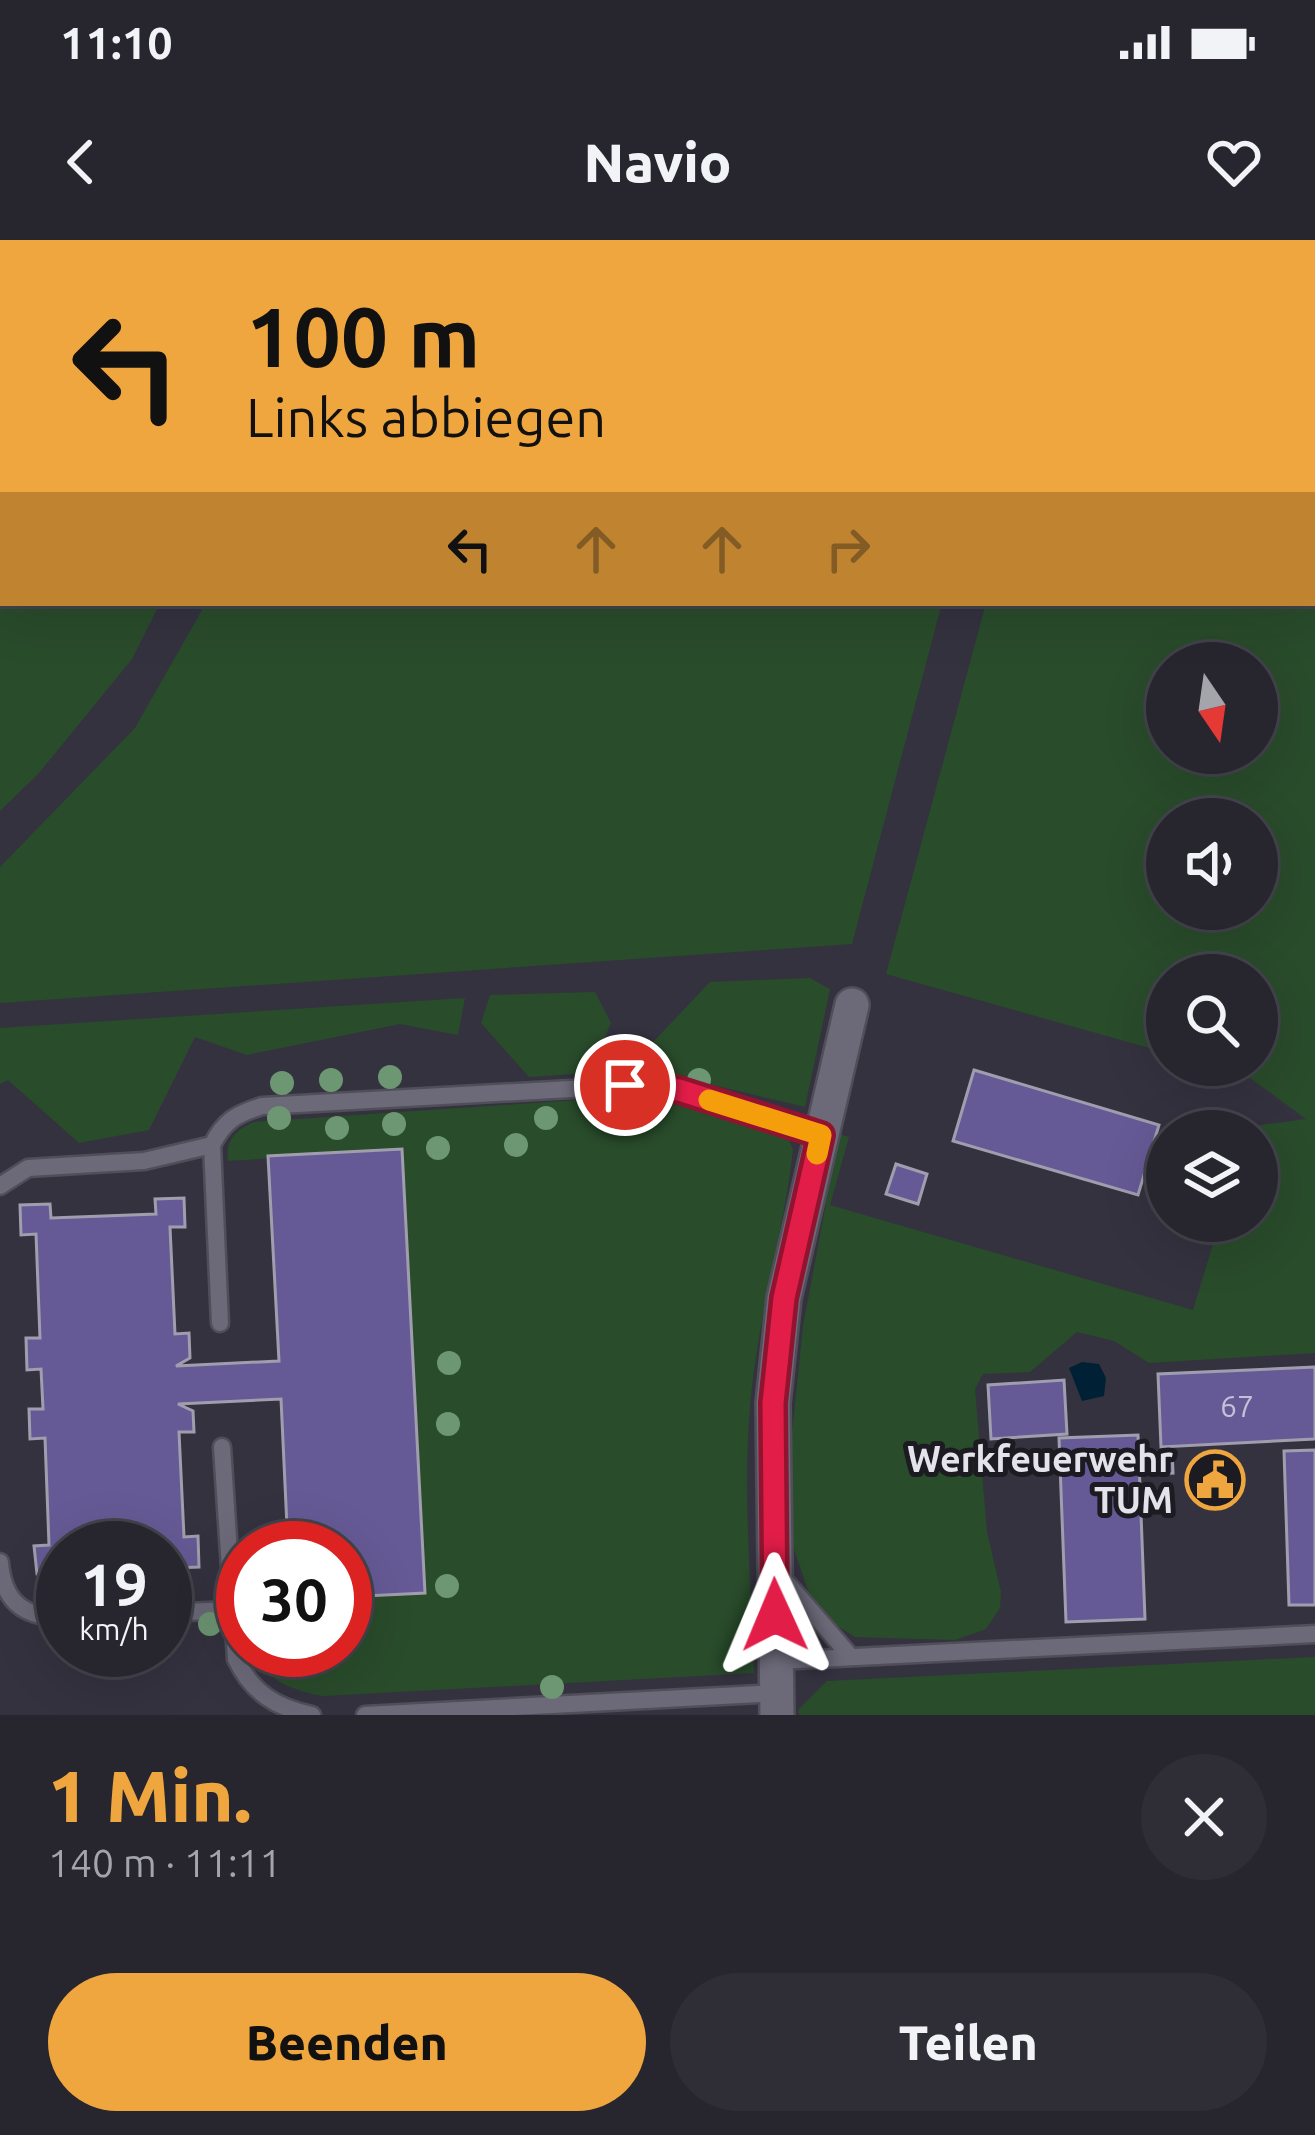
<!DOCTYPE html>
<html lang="de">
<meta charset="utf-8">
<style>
body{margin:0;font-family:Ubuntu,sans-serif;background:#2f2e37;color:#f1f3f6;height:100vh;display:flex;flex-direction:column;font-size:45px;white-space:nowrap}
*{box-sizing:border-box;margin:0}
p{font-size:39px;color:#a4a5aa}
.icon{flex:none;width:66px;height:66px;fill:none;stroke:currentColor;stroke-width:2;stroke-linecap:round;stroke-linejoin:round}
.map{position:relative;height:1475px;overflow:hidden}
.drawer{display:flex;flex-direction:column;background:#27262f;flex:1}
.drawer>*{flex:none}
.top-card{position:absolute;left:0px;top:0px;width:1317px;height:366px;box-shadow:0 12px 48px #0002,0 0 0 3px #43434b;background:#f0a63e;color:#111;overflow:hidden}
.needle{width:78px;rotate:167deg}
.controls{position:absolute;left:1146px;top:402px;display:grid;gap:24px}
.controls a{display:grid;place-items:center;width:132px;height:132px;border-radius:50%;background:#27262f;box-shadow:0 12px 48px #0002,0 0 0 3px #43434b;font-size:60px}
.speed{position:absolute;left:36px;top:1281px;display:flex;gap:24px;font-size:60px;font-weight:700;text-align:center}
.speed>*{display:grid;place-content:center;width:156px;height:156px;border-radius:50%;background:#27262f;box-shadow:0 12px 48px #0002,0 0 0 3px #43434b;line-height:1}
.speed small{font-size:30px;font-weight:400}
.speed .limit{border:18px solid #d22;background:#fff;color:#111}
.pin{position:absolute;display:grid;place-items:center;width:102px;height:102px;color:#fff;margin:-51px;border:6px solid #fff;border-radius:50%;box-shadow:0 3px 12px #0007}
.me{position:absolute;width:132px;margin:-66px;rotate:359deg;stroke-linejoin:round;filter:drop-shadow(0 0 9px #0008)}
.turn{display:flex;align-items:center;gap:42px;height:252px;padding:0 48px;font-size:54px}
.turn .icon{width:156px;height:156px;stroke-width:2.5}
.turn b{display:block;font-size:84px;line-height:102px}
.lanes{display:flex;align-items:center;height:114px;padding:0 48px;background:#0003;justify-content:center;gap:60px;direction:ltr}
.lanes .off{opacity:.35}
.round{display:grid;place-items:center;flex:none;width:126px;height:126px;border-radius:63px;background:#2f2e37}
.head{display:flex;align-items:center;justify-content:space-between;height:204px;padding:0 48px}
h1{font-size:72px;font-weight:800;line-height:90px;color:#f0a63e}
.primary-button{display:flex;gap:24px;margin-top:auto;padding:24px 48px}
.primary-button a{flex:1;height:138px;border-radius:72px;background:#f0a63e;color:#111;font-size:48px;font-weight:800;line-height:138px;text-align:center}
.primary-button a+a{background:#2f2e37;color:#f1f3f6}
.status{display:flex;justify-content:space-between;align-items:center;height:84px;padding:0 60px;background:#27262f;direction:ltr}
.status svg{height:33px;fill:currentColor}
header{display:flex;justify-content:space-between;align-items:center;height:156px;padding:0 48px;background:#27262f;font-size:54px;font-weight:800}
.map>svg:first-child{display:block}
.green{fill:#294c2b;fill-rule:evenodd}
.water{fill:#002035}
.building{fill:#665a96;stroke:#a09eae;stroke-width:3}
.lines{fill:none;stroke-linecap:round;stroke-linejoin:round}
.lane-casing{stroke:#504e59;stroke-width:21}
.street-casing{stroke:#504e59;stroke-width:38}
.lane{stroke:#6c6a79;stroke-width:16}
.street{stroke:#6c6a79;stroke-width:33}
.tree{fill:#6d9673}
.route-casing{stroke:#92132f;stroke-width:30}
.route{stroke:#e11d48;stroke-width:21}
.slow{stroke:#f59e0b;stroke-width:21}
.labels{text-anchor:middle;stroke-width:10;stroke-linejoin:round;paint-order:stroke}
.number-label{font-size:30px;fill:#c4c1d6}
.poi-label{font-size:36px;font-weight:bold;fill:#e4e3ec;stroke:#1c1b21;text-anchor:end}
</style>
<div class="status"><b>11:10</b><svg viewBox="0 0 49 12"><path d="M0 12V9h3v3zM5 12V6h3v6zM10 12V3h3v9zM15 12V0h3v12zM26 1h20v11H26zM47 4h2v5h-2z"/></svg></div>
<header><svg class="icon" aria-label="back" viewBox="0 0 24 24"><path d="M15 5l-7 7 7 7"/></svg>Navio<svg class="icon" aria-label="heart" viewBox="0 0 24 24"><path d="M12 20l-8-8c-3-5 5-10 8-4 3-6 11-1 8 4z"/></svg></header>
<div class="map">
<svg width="1315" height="1475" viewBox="0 0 1315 1475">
<rect width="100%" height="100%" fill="#34323f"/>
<g class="green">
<path d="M0 0H282L3 3V363H160L132 419 39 533 0 571Z"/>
<path d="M318 0H1061L318 3Z"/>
<path d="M1111 0H1315V1113L1149 1123 1114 1101 1077 1092 1030 1132 983 1134 975 1149 987 1292 1001 1352 1000 1368 986 1389 955 1400 855 1397 815 1372 791 1300V1203L803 1086 839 894 849 897 830 965 1193 1070 1220 981H1257V891H1246L1247 887 1306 879 1246 835 1209 825H1257V735H1167V813L886 734 986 363H1314V3H1110ZM1167 423H1257V513H1167ZM1167 579H1257V669H1167Z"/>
<path d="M206 363H942L852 704 0 763V627L135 488Z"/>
<path d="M810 738 830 749 805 867 671 835 653 802 710 742Z"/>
<path d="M595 752 611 783 589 833 529 837 481 783 490 755Z"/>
<path d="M465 758 458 795 400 784 247 815 195 797 149 890 79 903 8 840 0 844V788Z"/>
<path d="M636 856 661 859 787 896 793 909C784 992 759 1073 751 1156 742 1247 751 1341 754 1433L323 1456C291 1450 265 1440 250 1410H345V1357L402 910 228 921C225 900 236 890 254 882Z"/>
<path d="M1315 1417V1475H799L798 1470 827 1441Z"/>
</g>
<path class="water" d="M1082 1122 1099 1124 1106 1138 1104 1156 1082 1161 1069 1128Z"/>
<g class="building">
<path d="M974 830 1159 885 1138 955 953 901Z"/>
<path d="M402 909 425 1353 345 1357V1308H288L281 1159 178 1164 193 1171 194 1192H179L184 1297 198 1296 199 1327 175 1328 174 1313H165V1308H63V1333L37 1334 34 1306 49 1305 45 1198 30 1199 29 1169H43L41 1129 27 1130 26 1098H40L36 994 21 995 20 965 50 964 51 978 156 974 155 959 184 958 185 987H170L175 1094 189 1093 190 1118 176 1126 279 1121 268 916Z"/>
<path d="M896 924 927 934 918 964 886 954Z"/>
<path d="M1315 1127V1199L1161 1207 1158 1134Z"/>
<path d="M1064 1140 1067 1194 991 1199 988 1145Z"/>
<path d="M1138 1195 1145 1379 1066 1382 1059 1198Z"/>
<path d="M1315 1210V1365H1289L1284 1211Z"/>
<path d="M1172 1211 1173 1233 1156 1234 1155 1212Z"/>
</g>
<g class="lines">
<defs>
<g id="lane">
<path d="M0 946 28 928 144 921 212 905"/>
<path d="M220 1083 212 905C224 881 236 874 262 866L625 846 679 850 821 895"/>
<path d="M222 1207 236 1419C252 1453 277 1468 312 1475"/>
<path d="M0 1322C3 1361 23 1378 63 1377"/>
<path d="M781 1336 851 1417"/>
<path d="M165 1373 230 1370"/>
<path d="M776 1421 1315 1394"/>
<path d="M365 1475 777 1453"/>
</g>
<path id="street" d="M777 1475 773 1163 784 1058 852 765"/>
</defs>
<use href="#lane" class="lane-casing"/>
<use href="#street" class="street-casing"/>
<use href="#lane" class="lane"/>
<use href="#street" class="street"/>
</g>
<g class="tree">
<circle cx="390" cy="837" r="12"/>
<circle cx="331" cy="840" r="12"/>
<circle cx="699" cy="840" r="12"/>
<circle cx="282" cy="843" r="12"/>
<circle cx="279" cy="878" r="12"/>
<circle cx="546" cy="878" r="12"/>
<circle cx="394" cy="884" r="12"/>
<circle cx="337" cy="888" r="12"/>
<circle cx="516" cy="905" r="12"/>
<circle cx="438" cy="908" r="12"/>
<circle cx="449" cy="1123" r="12"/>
<circle cx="448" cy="1184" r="12"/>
<circle cx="447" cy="1346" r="12"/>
<circle cx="210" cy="1384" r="12"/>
<circle cx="552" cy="1447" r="12"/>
</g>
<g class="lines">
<defs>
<path id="route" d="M625 845 679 850 821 895 784 1058 773 1163 775 1375"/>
</defs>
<use href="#route" class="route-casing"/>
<use href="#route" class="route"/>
<path class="slow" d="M709 860 821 895 817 914"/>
</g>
<defs>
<symbol id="civic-ring" viewBox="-11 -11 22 22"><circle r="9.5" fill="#1c1b21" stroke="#f0a63e" stroke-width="1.5"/><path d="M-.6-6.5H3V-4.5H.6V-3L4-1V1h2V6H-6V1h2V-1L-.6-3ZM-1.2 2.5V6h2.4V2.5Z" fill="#f0a63e"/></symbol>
</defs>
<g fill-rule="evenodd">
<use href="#civic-ring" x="1182" y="1207" width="66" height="66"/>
</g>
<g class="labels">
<g class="number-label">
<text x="1237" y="1177">67</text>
</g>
<g class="poi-label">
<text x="1173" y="1232">Werkfeuerwehr<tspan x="1173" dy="41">TUM</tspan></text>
</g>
</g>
</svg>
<div class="controls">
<a><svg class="needle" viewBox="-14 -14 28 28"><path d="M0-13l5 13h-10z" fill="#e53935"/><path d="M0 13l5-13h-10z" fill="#a4a5aa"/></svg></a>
<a><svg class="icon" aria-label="sound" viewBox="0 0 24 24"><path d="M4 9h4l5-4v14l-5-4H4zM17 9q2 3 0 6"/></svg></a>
<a><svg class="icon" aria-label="search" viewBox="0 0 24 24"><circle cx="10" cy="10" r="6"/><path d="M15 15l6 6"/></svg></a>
<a><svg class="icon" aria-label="layers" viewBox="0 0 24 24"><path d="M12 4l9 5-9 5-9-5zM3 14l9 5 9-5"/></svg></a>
</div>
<div class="speed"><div>19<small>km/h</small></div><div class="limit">30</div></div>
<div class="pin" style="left:625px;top:845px;background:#d93025"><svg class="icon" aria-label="arrive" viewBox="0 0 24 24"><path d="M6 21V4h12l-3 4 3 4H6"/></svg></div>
<svg class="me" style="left:775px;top:1375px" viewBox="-20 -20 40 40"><path d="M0-17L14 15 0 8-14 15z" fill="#e11d48" stroke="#fff" stroke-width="4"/></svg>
<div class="top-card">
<div class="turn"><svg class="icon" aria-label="left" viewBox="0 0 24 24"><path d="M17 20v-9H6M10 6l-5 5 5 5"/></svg><div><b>100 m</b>Links abbiegen</div></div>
<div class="lanes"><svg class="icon" aria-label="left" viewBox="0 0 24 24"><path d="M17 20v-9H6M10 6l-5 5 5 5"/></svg><svg class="icon off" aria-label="ahead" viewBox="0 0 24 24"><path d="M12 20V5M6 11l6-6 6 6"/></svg><svg class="icon off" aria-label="ahead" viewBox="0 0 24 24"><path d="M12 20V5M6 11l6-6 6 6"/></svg><svg class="icon off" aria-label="right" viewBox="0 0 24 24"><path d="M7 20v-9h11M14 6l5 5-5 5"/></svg></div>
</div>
</div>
<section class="drawer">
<div class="head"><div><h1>1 Min.</h1><p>140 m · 11:11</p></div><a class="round"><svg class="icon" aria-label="close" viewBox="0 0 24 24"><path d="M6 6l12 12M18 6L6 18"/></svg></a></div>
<div class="primary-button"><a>Beenden</a><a>Teilen</a></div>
</section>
